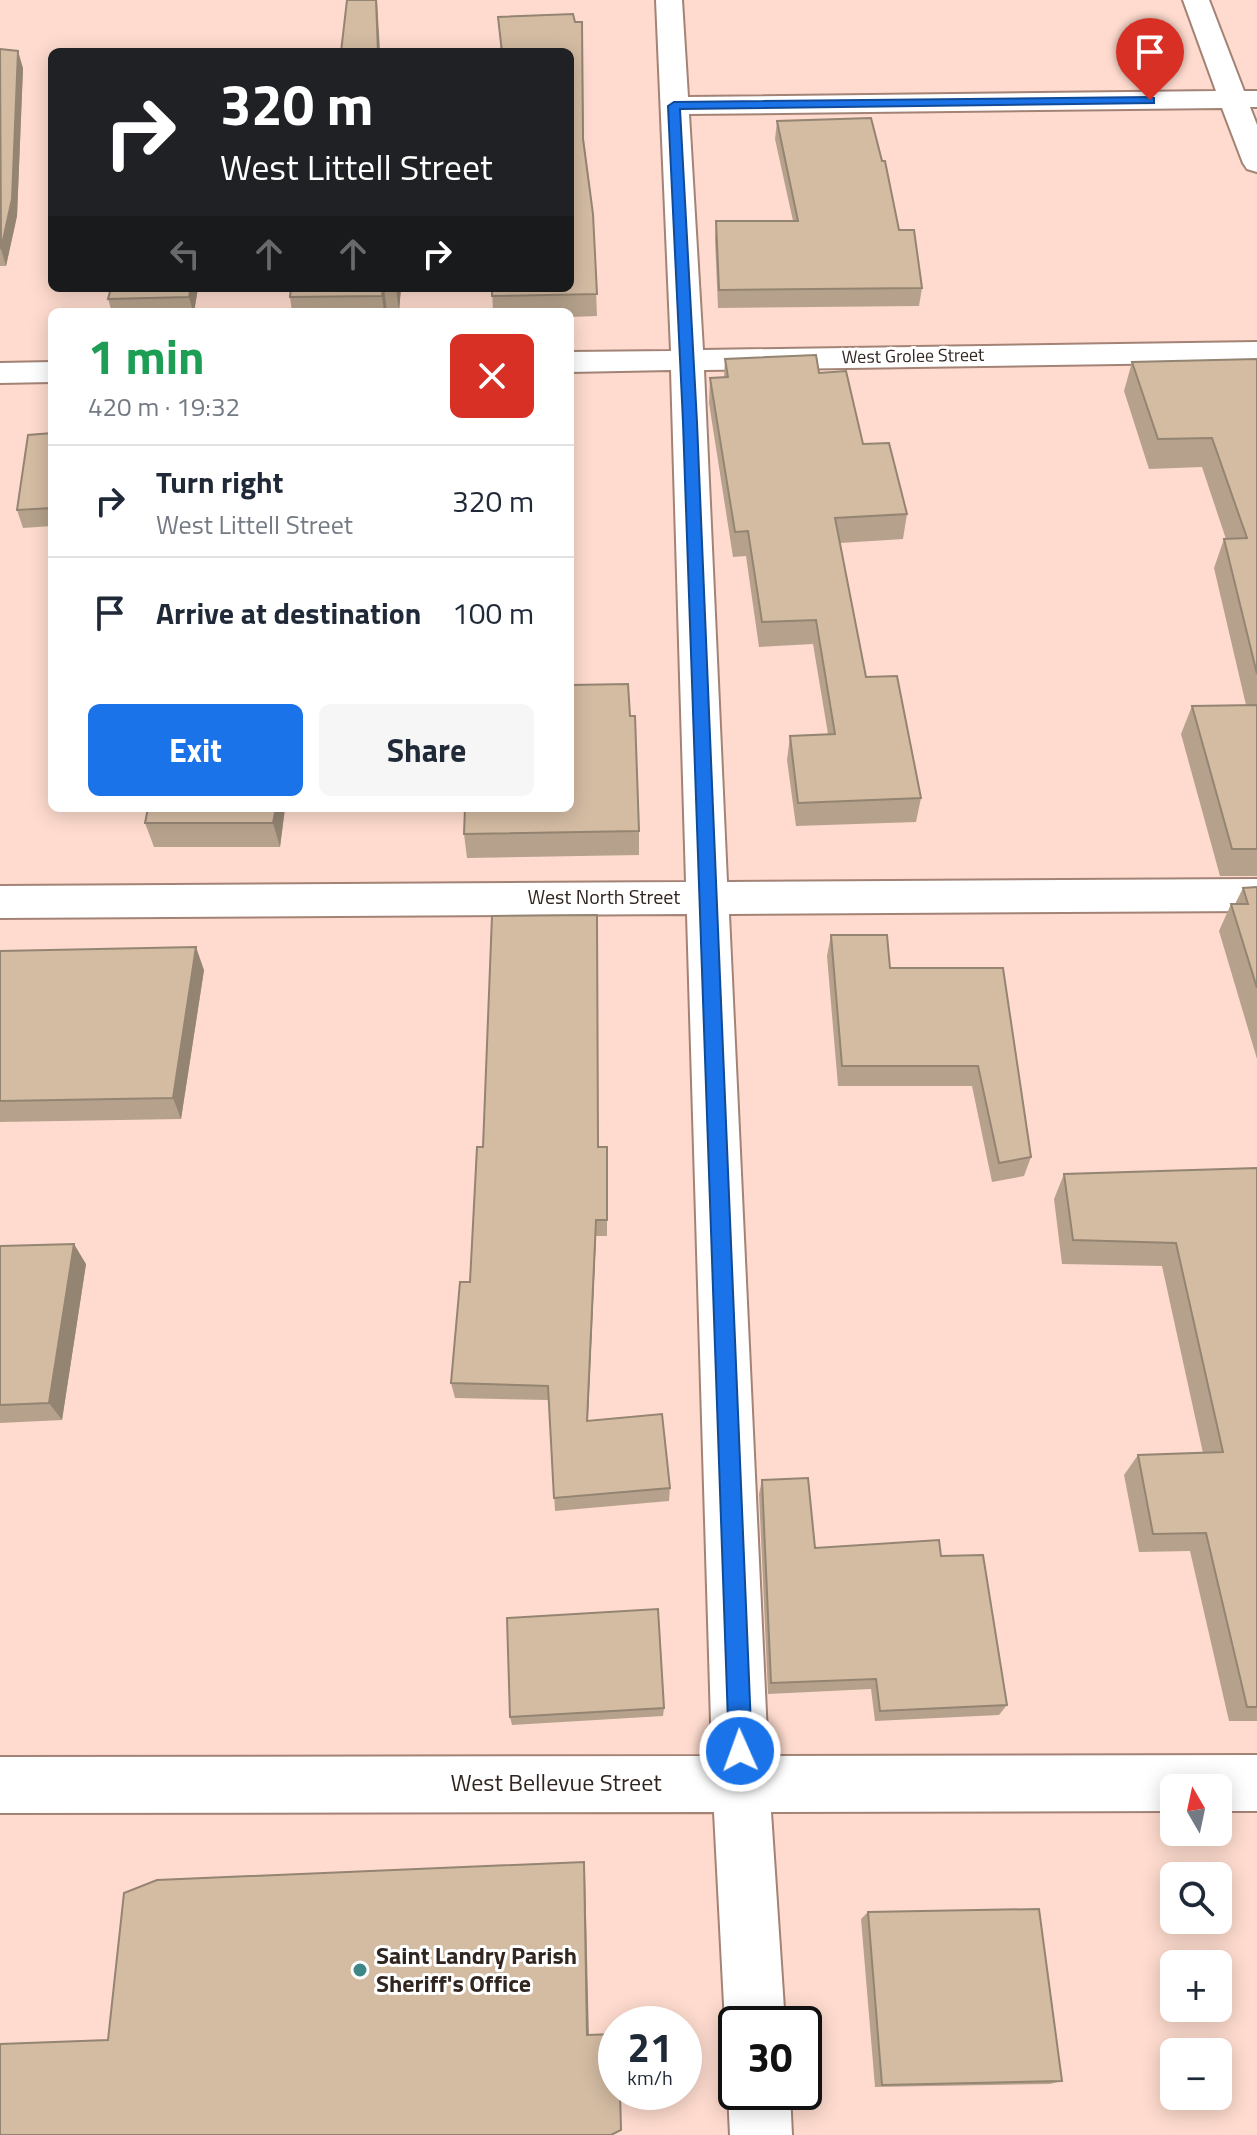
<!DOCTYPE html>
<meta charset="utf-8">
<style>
body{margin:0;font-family:"Titillium Web",sans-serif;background:#f6f6f7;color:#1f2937;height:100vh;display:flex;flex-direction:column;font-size:30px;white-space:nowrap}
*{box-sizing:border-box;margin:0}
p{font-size:26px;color:#747a83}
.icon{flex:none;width:44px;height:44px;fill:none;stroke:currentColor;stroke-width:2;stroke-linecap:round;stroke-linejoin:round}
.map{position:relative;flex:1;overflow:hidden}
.panel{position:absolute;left:48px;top:308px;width:526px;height:504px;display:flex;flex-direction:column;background:#fff;border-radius:12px;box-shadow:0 4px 20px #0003}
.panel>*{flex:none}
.top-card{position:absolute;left:48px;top:48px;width:526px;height:244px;border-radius:12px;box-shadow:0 4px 20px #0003;background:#202124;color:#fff;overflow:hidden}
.needle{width:52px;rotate:351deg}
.controls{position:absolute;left:1160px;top:1774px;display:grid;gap:16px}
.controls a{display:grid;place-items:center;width:72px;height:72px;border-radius:12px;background:#fff;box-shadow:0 4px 20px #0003;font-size:40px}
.speed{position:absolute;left:598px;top:2006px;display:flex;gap:16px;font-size:40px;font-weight:700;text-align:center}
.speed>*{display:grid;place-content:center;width:104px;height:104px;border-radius:50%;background:#fff;box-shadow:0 4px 20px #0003;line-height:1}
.speed small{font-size:20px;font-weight:400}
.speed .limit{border:4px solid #111;border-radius:12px;background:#fff;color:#111}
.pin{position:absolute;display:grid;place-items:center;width:68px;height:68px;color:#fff;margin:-82px -34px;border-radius:50% 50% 50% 0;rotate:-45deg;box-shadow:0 0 8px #0007}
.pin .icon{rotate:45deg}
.me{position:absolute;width:88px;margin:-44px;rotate:358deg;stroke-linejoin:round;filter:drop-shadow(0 0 6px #0008)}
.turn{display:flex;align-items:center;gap:28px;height:168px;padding:0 40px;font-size:36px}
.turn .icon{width:104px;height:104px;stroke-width:2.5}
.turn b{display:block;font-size:56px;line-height:68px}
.lanes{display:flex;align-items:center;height:76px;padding:0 40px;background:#0003;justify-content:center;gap:40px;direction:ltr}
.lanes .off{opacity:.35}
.round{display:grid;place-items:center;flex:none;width:84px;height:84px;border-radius:12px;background:#f6f6f7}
.headline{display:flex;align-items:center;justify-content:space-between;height:136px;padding:0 40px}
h1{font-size:48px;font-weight:700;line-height:60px;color:#1e9e55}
.cta{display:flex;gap:16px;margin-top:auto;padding:16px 40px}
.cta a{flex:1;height:92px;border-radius:12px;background:#1a73e8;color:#fff;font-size:32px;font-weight:700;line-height:92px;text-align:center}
.cta a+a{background:#f6f6f7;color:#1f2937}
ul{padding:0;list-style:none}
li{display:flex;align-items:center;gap:24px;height:112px;padding:0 40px;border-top:2px solid #e0e1e3}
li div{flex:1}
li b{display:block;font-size:30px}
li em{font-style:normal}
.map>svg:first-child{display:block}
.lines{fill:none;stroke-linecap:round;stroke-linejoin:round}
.street-casing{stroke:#a28376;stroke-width:4}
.street{fill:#fff;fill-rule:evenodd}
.wall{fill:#b6a28c}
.shaded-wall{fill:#948472}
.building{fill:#d4bca3;stroke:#948472;stroke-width:2}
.route{fill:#1a73e8;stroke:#114b97;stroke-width:2}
.poi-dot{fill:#3f8786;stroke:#fff;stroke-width:3}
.labels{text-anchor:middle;stroke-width:6;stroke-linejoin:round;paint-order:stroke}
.far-street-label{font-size:18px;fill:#312520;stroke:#fff}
.street-label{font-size:20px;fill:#312520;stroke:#fff}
.near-street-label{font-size:24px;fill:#312520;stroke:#fff}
.near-poi-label{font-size:24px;font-weight:bold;fill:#312520;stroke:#fff;text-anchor:start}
</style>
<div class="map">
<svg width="1257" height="2135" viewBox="0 0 1257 2135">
<rect width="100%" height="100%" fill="#fedbce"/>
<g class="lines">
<defs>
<g id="street">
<path d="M656 0H682L688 97 1216 91 1183 0H1209L1244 91H1257V107H1250L1257 125V172L1247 169 1243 163 1222 108 689 114 703 350 1257 342V362L704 370 727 882 1257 879V911L729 914 768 1756 1257 1755V1811H1218V1788H1174V1811L771 1812 785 2024H736V2046L725 2024 714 1812 0 1813V1757L712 1756 687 914 0 918V886L686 882 671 370 570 372V352L671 351Z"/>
<path d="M52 362V382L0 383V363Z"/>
<path d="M736 2074V2092H790L792 2135H730L728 2092Z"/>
</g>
</defs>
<use href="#street" class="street-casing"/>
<use href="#street" class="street"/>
</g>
<g class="wall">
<path d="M573 14 575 22H582L584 142 593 214 597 316 570 317V312H493L492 288H570V52H501L498 17Z"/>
<path d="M0 49 23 68 17 216 6 266H0Z"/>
<path d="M777 121 899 230 922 288 919 306 718 308 715 239 716 221H793L775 139Z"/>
<path d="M111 288H198L194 312H112L108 299Z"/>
<path d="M291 288H401L399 311 292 312 290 297Z"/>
<path d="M725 359 819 373 907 514 903 539 840 543 866 677 921 798 916 822 796 826 787 760 790 736 828 734 813 644 759 647 746 556 733 557 709 403 710 378 724 377Z"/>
<path d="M1257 359V876H1220L1181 734 1192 706 1246 705 1214 568 1224 539H1226L1202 467 1149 469 1124 391 1132 362Z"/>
<path d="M52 433V526L23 528 17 510Z"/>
<path d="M630 716 639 831V855L467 858 464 834Z"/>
<path d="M148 808H285L280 847H154L145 823Z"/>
<path d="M1257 887V1059L1219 931 1231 904H1235L1243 888Z"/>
<path d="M831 935 890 968H1003L1031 1157 1024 1176 992 1182 972 1086H838L827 956Z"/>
<path d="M0 951 204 970 181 1119 0 1122Z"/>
<path d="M598 1147H607V1236H596L588 1420 670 1488 669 1501 555 1511 549 1400 455 1398 451 1383 470 1282Z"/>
<path d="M1257 1168V1721H1229L1190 1551 1139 1552 1124 1475 1138 1455 1203 1453 1162 1266 1062 1264 1054 1199 1064 1174Z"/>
<path d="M0 1246 86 1264 62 1420 0 1423Z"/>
<path d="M762 1480 815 1548 941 1556 1007 1705 999 1715 875 1721 871 1689 768 1694 759 1494Z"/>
<path d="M664 1708 663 1716 512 1725 510 1717Z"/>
<path d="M868 1912 1062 2081 1050 2084 875 2087 861 1919Z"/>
</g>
<g class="shaded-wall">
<path d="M376 0H377L380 52H378Z"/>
<path d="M18 51 23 68 17 216 6 266 1 249Z"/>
<path d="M191 288H198L194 312H193L189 297Z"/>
<path d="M383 288H384L387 312H384L382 296Z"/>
<path d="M396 288H401L399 311Z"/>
<path d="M276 808H285L280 847 273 823Z"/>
<path d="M196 947 204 970 181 1119 173 1098Z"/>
<path d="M596 1220V1236L587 1434V1421Z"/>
<path d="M74 1244 86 1264 62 1420 49 1403Z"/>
<path d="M584 1862 585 1872 589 2040 587 2035Z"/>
</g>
<g class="building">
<path d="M347 0H376L378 52H341Z"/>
<path d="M573 14 575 22H582L583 139 593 214 597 294 492 296V288H570V52H502L498 17Z"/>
<path d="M0 49 18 51 12 199 1 249Z"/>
<path d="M871 118 882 161H885L899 230H914L922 288 719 290 716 221H798L777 121Z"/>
<path d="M111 288H191L189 297 108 299Z"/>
<path d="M291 288H383L382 296 290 297Z"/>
<path d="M816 355 819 373 846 371 863 444 889 443 907 514 835 518 866 677 897 676 921 798 798 803 790 736 835 734 816 620 762 622 748 531 735 532 710 378 728 377 725 359Z"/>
<path d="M1257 359V674L1224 539 1247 538 1212 438 1158 439 1132 362Z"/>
<path d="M52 433V508L17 510 28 435Z"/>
<path d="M628 684 630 716H635L639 831 464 834 465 808H570V685Z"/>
<path d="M1257 705V849H1232L1192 706Z"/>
<path d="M148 808H276L273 823H145Z"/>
<path d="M1257 887V988L1231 904H1248L1243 888Z"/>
<path d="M597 915 598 1147H607V1220H596L587 1421 662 1414 670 1488 554 1498 548 1386 451 1383 460 1282H470L477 1147H483L492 916Z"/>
<path d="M831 935H887L890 968H1003L1031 1157 999 1163 978 1066H842Z"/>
<path d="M196 947 173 1098 0 1101V951Z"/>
<path d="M1257 1168V1707H1247L1206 1533 1153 1534 1138 1455 1223 1452 1176 1243 1073 1240 1064 1174Z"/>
<path d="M74 1244 49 1403 0 1405V1246Z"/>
<path d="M808 1478 815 1548 939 1540 941 1556 983 1555 1007 1705 880 1711 876 1679 771 1683 762 1480Z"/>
<path d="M658 1609 664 1708 510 1717 507 1618Z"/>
<path d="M584 1862 587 2035 616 2034V2092H620L621 2130 611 2135H0V2044L108 2040 124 1893 157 1880Z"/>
<path d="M1039 1909 1062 2081 882 2085 868 1912Z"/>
</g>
<path class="route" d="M1150 97 1154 98V103L680 109 697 422 752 1751 748 1760 740 1763 732 1760 729 1751 683 422 668 106 674 102Z"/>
<circle class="poi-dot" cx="360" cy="1970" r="8"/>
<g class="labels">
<g class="far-street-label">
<text transform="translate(913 356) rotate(-1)" y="6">West Grolee Street</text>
</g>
<g class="street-label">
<text x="604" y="904">West North Street</text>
</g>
<g class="near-street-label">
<text x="556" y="1791">West Bellevue Street</text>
</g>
<g class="near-poi-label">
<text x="376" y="1964">Saint Landry Parish<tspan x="376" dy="28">Sheriff's Office</tspan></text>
</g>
</g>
</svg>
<div class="controls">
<a><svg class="needle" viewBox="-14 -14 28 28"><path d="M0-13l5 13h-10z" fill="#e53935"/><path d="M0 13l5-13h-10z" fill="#747a83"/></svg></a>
<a><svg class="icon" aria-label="search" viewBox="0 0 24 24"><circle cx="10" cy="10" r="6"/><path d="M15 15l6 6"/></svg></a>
<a>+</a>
<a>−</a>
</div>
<div class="speed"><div>21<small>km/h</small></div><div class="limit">30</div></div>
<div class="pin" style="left:1150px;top:100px;background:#d93025"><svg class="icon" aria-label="arrive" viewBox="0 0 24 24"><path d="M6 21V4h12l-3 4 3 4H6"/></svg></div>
<svg class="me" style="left:740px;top:1751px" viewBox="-20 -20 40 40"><circle r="17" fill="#1a73e8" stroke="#fff" stroke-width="3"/><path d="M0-11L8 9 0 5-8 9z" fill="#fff"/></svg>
<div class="top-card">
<div class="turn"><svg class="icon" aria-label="right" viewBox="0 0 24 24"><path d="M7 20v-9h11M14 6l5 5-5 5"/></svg><div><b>320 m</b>West Littell Street</div></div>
<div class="lanes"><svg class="icon off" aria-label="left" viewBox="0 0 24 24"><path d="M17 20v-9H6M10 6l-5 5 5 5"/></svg><svg class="icon off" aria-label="ahead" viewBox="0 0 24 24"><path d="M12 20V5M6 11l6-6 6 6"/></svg><svg class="icon off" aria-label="ahead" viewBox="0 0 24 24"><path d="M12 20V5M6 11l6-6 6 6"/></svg><svg class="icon" aria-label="right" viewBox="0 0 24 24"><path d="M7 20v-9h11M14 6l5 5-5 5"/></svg></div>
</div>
<section class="panel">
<div class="headline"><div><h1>1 min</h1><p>420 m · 19:32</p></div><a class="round" style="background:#d93025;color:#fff"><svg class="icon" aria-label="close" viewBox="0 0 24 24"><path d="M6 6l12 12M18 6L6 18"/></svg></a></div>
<ul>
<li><svg class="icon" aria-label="right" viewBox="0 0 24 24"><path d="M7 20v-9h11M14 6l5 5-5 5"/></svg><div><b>Turn right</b><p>West Littell Street</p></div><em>320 m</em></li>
<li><svg class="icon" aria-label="arrive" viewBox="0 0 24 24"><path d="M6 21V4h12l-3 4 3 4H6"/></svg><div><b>Arrive at destination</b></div><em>100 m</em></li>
</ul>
<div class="cta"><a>Exit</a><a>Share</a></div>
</section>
</div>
